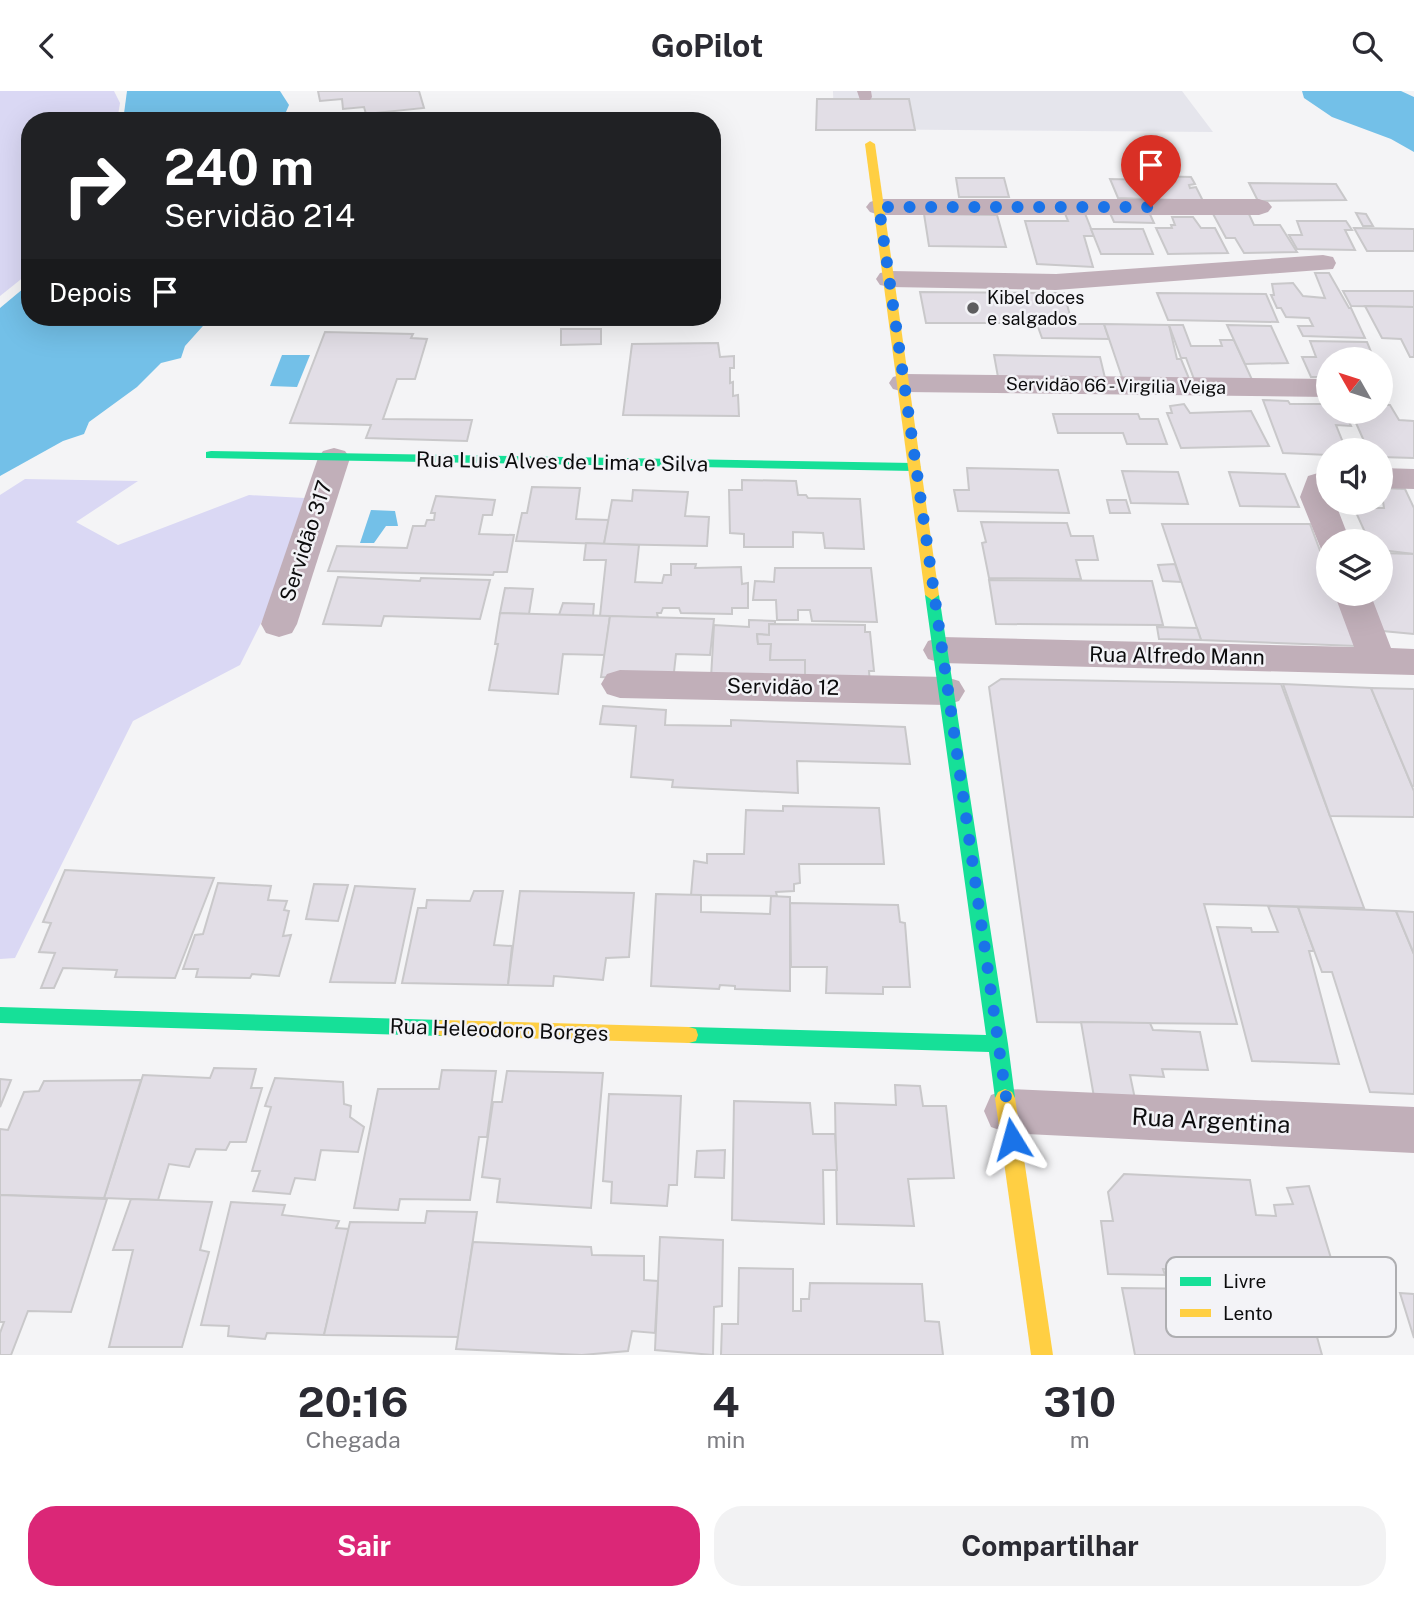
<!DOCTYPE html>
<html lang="pt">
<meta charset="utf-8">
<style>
body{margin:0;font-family:"Public Sans",sans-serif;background:#f2f2f3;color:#2b2b33;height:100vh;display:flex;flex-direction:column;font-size:26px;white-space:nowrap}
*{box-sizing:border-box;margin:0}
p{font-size:23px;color:#7c7c81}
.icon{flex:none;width:38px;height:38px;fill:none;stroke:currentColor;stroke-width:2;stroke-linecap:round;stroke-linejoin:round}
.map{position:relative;height:1264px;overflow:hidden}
.drawer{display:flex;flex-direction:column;background:#fff;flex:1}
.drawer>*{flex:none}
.banner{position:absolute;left:21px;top:21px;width:700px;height:214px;border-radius:28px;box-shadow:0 7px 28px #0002;background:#202124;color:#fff;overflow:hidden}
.needle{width:46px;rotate:309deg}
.buttons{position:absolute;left:1316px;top:256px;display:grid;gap:14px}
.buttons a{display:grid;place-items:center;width:77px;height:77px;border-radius:50%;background:#fff;box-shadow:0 7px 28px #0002;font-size:35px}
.pin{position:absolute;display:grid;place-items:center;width:60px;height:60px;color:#fff;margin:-72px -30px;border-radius:50% 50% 50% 0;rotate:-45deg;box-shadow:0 0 7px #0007}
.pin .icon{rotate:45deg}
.me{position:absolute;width:77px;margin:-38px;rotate:352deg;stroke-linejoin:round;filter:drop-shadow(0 0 5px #0008)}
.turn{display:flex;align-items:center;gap:24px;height:147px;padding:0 28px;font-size:32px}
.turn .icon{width:91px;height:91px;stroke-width:2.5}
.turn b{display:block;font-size:49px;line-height:60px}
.then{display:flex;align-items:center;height:66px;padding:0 28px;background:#0003;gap:14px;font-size:26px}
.eta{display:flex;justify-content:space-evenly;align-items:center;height:119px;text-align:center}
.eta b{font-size:42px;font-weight:700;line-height:49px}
.button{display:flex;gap:14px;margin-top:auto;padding:14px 28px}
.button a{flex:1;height:80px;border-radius:28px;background:#db2777;color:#fff;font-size:28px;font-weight:700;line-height:80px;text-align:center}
.button a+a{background:#f2f2f3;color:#2b2b33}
header{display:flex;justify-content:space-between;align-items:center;height:91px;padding:0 28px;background:#fff;font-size:32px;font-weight:700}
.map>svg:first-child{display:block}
.built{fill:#e5e5ec}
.green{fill:#dad8f4}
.water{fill:#73c0e8}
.building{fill:#e2dee6;stroke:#c9c8ca;stroke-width:2}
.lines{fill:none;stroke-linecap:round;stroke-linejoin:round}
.lane{fill:#c1afb9;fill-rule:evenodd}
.street{fill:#c1afb9;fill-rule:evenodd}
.fast{fill:#16e098;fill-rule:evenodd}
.slow{fill:#ffcf43;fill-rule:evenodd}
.route{stroke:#1a73e8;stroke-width:12;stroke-dasharray:0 21.6}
.poi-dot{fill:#5d5d5f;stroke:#f3f3f7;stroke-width:2.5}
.labels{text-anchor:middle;stroke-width:5;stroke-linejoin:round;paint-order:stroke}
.far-poi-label{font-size:18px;fill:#0c0c0d;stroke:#f3f3f7;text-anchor:start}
.far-street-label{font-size:18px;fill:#0c0c0d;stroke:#f3f3f7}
.street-label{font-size:21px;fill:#0c0c0d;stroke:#f3f3f7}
.near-street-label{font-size:24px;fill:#0c0c0d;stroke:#f3f3f7}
.key{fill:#f3f3f7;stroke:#aeaeb1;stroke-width:2}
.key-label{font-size:19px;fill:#0c0c0d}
</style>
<header><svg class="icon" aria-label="back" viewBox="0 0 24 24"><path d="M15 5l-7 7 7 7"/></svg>GoPilot<svg class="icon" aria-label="search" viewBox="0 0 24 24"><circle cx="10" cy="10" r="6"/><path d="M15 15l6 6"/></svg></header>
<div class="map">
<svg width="1414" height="1264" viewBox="0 0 1414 1264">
<rect width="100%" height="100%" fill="#f4f4f6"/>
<path class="built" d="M833 0H1182L1213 41 834 38Z"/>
<g class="green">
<path d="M0 0H114L120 12 117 30H30V181L0 205Z"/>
<path d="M25 388 138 390 76 431 118 454 249 404 323 408 240 574 133 630 15 867 0 868V404Z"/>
</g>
<g class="water">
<path d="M127 0H280L289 14 282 30H123Z"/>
<path d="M1302 0H1401L1414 6V61L1391 48 1332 26 1304 7Z"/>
<path d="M30 192V226H211L185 255 181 267 161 272 137 296 89 331 84 343 63 350 0 385V217Z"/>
<path d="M282 264H310L297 296 270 295Z"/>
<path d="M371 419 395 420 398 435H386L374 452H360Z"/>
</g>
<g class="building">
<path d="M318 0H419L424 17 366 23 364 16 343 18 342 8 320 10Z"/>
<path d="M817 8H909L915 39H816Z"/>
<path d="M1150 85 1191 86 1195 93 1189 94 1190 97 1196 96 1203 110 1118 107 1110 88 1152 89Z"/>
<path d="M956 87H1004L1009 106H959Z"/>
<path d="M1249 92 1336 93 1346 109 1258 110Z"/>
<path d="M1064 120H1084L1094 145H1084L1093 176 1037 173 1025 130H1068Z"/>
<path d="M1109 120 1149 121 1154 132 1114 131Z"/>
<path d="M1212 121H1248L1254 134H1280L1297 161 1244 162 1235 147H1226Z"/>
<path d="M1356 122 1366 123 1373 135H1363Z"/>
<path d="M924 123 997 124 1006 156 929 155Z"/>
<path d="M1172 126H1193L1201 137H1215L1228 162 1168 163 1156 137H1172L1171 134H1175Z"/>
<path d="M1297 130H1346L1352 139H1345L1355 159 1297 158 1289 144H1302Z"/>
<path d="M1354 137 1414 138V160H1367Z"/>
<path d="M1091 138H1143L1153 163H1101Z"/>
<path d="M1315 182H1329L1349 217H1351L1365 247 1303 245 1298 235H1313L1309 227 1286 226 1281 217H1277L1271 204H1274L1272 193 1293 192 1303 205 1325 207Z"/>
<path d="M1343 200H1414V216L1351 215Z"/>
<path d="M920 201 1064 202 1072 232H926Z"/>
<path d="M1157 202 1266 203 1278 231 1168 229Z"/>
<path d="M1365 215 1414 216V266H1410L1401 248 1382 247Z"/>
<path d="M1037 233H1104L1109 248 1042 247Z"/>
<path d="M1104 233 1169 234 1177 268H1181L1190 290 1123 289Z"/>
<path d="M1169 234H1183L1191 255H1222L1220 249H1234L1253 291 1194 288 1186 267H1181Z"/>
<path d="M1227 234 1271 235 1288 272 1245 273Z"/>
<path d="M561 238H601V253L561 254Z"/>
<path d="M325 241 413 243 411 247 427 248 415 288H397L383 328 472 329 467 350 366 347 371 334 290 332Z"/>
<path d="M1310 250 1367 251 1374 268H1328V286H1311L1302 266H1316Z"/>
<path d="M718 252 720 266 734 265V277H730V292L733 291V305L738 304 739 325 623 324 632 253Z"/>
<path d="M994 264 1100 266 1105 287 998 286Z"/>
<path d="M1263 309 1288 310 1290 313H1327L1330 321 1345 322 1351 335 1336 334 1346 359H1328V364L1283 362Z"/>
<path d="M1184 313 1190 322 1251 320 1269 355 1181 357 1167 322H1172L1170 315Z"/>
<path d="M1381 314H1390L1399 329 1414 330V367L1381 366V359H1368L1356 332 1350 331 1345 320H1381Z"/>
<path d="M1053 323H1138L1140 328H1158L1167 353H1127L1123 342H1058Z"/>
<path d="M967 377 1058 379 1069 422 958 420 954 399H969Z"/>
<path d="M1122 380 1178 381 1188 413 1131 412Z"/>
<path d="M1229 381 1285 383 1299 416 1240 415Z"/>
<path d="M742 389 796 390 798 404H806L808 407 860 408 864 458 825 457 823 442 793 441V456H744V443L730 442 729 399H742Z"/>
<path d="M532 396 580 397 576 428 609 429 604 453 516 450 522 422H527Z"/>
<path d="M1381 397 1405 398 1414 417V463L1381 459V450H1369L1354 417H1384Z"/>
<path d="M633 399 688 401 685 425 709 426 707 455 604 453 612 409 632 410Z"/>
<path d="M436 405 495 409 492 424H483L479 443 514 444 507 481H494L493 484 328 480 337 455 407 457 413 435H425L427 429H434L435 422H431Z"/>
<path d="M1107 409H1126L1130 422H1110Z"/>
<path d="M981 431 1067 432 1071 445H1093L1098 469H1076L1081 488 989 487 982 452 986 451Z"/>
<path d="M1162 433H1310L1328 481V502H1336L1357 555 1201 549Z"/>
<path d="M586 452 639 454 635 491 662 492 664 484H671V473H696L695 477 741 476 742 493 748 492V517H732V523L681 522 679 517H663L661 522H657L658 527 600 525 606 469H584Z"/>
<path d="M1381 462 1414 463V543L1372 539 1359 502H1381Z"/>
<path d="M1175 473 1181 491 1163 490 1158 474Z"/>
<path d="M775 477H871L877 531 812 530 810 519H798V529H777L776 509H753L755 490 774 491Z"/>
<path d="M338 486 420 490 421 487 490 489 480 528 384 525 381 535 323 533Z"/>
<path d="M989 489 1152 490 1163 534 996 533Z"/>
<path d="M505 497 533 498 529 523 500 522Z"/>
<path d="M563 512 594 513 593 525 559 524Z"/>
<path d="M500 522 610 525 605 564 563 563 558 603 489 599 498 553H495Z"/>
<path d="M610 525 714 528 710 564 676 563 673 590 601 586Z"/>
<path d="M749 529 775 530V533H769V544L757 543 758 553H771L770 569H805L806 596 711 587 714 534 749 536Z"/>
<path d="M769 533 865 534V541H870L874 580H869L870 594 805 593V569H770L771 553H758L757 543 769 544Z"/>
<path d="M1157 536 1197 537 1201 549 1159 548Z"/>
<path d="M1001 588 1281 593 1364 817 1204 813 1237 933 1037 931 989 596Z"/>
<path d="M1283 593 1371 597 1414 700V726L1330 725Z"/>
<path d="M1371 597 1414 598V695H1412Z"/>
<path d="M603 615 666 619 665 634 731 635V629L905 636 910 673 797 670 798 702 672 696 673 689 631 686 636 635 600 633Z"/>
<path d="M783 715 879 717 884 773H799L800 792 794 793V800L776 801 777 805 691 804 694 770 707 772V763H744L746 719 783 720Z"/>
<path d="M65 779 214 787 175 887 115 886 117 879 63 877 54 897H41L55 862 39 861 51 832 43 831Z"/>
<path d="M218 792 271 795 268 809 287 810 284 819 289 820 283 845 291 844 279 885 252 883 250 887 196 886 198 878H183L195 844 203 843Z"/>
<path d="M314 793 348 794 338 830 306 828Z"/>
<path d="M355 795 415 798 395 892 330 891Z"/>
<path d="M474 800H503L494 854 512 855 508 894 402 892 418 817H426L427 809 470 810Z"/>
<path d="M520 800 634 802 629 866 606 867 603 889 554 885 553 895 508 894Z"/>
<path d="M656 803 701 804V821L770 823 771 805 790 806V900L735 898V895L720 894 719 898 651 895Z"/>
<path d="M790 812 898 814 900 831 905 832 910 896H883V903L826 902 827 876H791Z"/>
<path d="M1268 815 1298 816 1314 860H1309L1339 973 1252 970 1217 836 1251 837 1252 841H1278Z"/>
<path d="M1298 816 1396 820 1414 863V1003L1370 1001 1332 881H1322Z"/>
<path d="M1396 820 1414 821V863Z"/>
<path d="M1081 931 1150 932 1153 939 1200 941 1208 979 1162 978 1164 986 1130 984 1135 1008 1094 1006Z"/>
<path d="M214 977 256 978 251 997H262L246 1051H230L226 1059 196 1058 189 1076 169 1073 158 1109 104 1107 143 984 210 987Z"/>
<path d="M442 979 496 980 487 1046H479L470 1109 400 1108 398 1119 354 1117 378 998H439Z"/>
<path d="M507 980 603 982 591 1117 497 1111 500 1088 482 1086 493 1011H502Z"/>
<path d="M275 987 343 991 344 1013 351 1015 350 1026 364 1036 358 1061 321 1059 315 1089 295 1087 290 1103 253 1100 260 1080H252L271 1016 265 1015Z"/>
<path d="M0 988 11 989 0 1016Z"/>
<path d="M141 989 104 1107 0 1104V1038L8 1039 24 1001 39 1000 44 990Z"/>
<path d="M895 994 920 995 923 1015H946L954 1087 908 1088 914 1135 837 1133 835 1012 896 1014Z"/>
<path d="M609 1003 681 1005 677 1094H669L667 1115 611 1112 612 1091 603 1090Z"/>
<path d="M734 1010 810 1012 813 1043H835L837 1079H823L824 1133 732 1129Z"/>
<path d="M725 1059 724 1087 695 1086 697 1060Z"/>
<path d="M1124 1083 1250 1089 1256 1124 1276 1125 1274 1114 1293 1113 1287 1097 1309 1095 1337 1187 1287 1185 1286 1178 1272 1177V1185H1212L1209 1172 1188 1171 1189 1179 1163 1178 1165 1184 1108 1183 1101 1130H1113L1108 1101Z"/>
<path d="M0 1104 107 1108 71 1221 28 1220 11 1264H0V1242L4 1231H0Z"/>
<path d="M131 1108 212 1111 200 1159 209 1161 182 1256H109L133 1159H113Z"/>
<path d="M231 1111 285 1114 282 1124 339 1130 336 1137 349 1138 324 1244 267 1242 265 1248 228 1245 229 1235 201 1234Z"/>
<path d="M427 1120 477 1121 459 1246 324 1244 350 1131 425 1132Z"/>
<path d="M660 1146 723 1149 722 1215 714 1216 713 1264 655 1259Z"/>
<path d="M473 1151 591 1156 592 1164 644 1165V1189L658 1190 655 1242 632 1240 628 1260 582 1264 456 1258Z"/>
<path d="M739 1177 793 1178V1220H801V1208H809L810 1192 922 1193 925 1230 939 1231 943 1264H721L722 1233H738Z"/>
<path d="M1122 1197 1304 1199 1322 1264H1135Z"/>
<path d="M1400 1202 1414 1203V1247Z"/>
</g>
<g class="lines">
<path class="lane" d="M857 0H871L872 6 870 9H860Z"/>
<g class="street">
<path d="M879 108H1259L1268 111 1272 116 1268 121 1259 124H879L870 121 866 116 870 111Z"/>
<path d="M1323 164 1333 166 1336 172 1333 178 1056 199 890 196 880 194 876 188 880 182 890 180 1056 183Z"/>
<path d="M904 283 1328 288V306L904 301 893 298 889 292 893 286Z"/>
<path d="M334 357 345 360 350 367 297 533 292 542 279 546 266 542 261 533 318 367 323 360Z"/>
<path d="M1381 377 1414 378V398L1381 397Z"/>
<path d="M1328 379V411H1335L1350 450H1328V460L1321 458 1300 406 1308 385Z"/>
<path d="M1334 502H1370L1391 557 1414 558V584L941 572 928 568 923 559 928 550 941 546 1354 556Z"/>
<path d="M620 579 946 586 959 590 965 600 959 610 946 614 620 607 607 603 601 593 607 583Z"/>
<path d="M1008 998 1414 1016V1062L1008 1042 991 1036 984 1020 991 1004Z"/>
</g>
<g class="fast">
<path d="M211 360 914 372 921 376 914 380 206 367V361Z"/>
<path d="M932 499 939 504 1008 953 1015 1007 1012 1013 1005 1016 998 1013 995 1007 989 961 689 952 682 950 680 944 682 938 689 936 986 944 925 504Z"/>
<path d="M0 916 442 929 449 931 451 937 449 943 442 945 0 932Z"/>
</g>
<g class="slow">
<path d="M870 50 875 53 939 504 932 509 925 504 865 53Z"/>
<path d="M442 929 689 936 696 938 698 944 696 950 689 952 442 945 435 943 433 937 435 931Z"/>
<path d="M1005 998 1012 1001 1015 1007 1053 1264H1031L995 1007 998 1001Z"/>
</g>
</g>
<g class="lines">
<path class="route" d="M1012 1048 879 116H1151"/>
</g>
<circle class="poi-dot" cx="973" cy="217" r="7"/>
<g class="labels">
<g class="far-poi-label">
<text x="987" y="213">Kibel doces<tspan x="987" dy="21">e salgados</tspan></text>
</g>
<g class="far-street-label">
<text transform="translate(1116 295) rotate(1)" y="6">Servidão 66 - Virgilia Veiga</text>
</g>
<g class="street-label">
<text transform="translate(562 371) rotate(1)" y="7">Rua Luis Alves de Lima e Silva</text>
<text transform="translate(306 450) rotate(-72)" y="7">Servidão 317</text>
<text transform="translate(1177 565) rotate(1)" y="7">Rua Alfredo Mann</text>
<text transform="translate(783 596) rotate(1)" y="7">Servidão 12</text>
<text transform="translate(499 939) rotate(2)" y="7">Rua Heleodoro Borges</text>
</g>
<g class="near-street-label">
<text transform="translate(1211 1030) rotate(3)" y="8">Rua Argentina</text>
</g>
</g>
<rect x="1166" y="1166" width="230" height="80" rx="10" class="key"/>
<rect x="1180" y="1186" width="31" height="9" fill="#16e098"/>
<rect x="1180" y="1218" width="31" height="8" fill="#ffcf43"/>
<g class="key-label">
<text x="1223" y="1197">Livre</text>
<text x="1223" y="1229">Lento</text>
</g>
</svg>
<div class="buttons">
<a><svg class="needle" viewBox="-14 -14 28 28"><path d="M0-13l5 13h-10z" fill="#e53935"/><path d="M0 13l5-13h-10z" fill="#7c7c81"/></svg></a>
<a><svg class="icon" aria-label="sound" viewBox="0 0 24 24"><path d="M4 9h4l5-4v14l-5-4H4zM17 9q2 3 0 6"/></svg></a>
<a><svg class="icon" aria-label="layers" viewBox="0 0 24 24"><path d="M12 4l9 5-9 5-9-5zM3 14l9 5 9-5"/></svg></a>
</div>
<div class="pin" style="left:1151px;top:116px;background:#d93025"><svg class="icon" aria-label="arrive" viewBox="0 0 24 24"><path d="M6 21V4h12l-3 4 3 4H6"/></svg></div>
<svg class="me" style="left:1012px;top:1048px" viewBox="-20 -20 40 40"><path d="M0-17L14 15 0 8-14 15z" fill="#1a73e8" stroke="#fff" stroke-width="4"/></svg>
<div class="banner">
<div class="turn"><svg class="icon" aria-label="right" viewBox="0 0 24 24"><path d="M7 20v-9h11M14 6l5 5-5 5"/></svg><div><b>240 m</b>Servidão 214</div></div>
<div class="then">Depois<svg class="icon" aria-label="arrive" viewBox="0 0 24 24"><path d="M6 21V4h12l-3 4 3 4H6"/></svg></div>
</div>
</div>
<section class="drawer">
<div class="eta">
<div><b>20:16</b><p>Chegada</p></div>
<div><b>4</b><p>min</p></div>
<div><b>310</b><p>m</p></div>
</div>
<div class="button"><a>Sair</a><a>Compartilhar</a></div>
</section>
